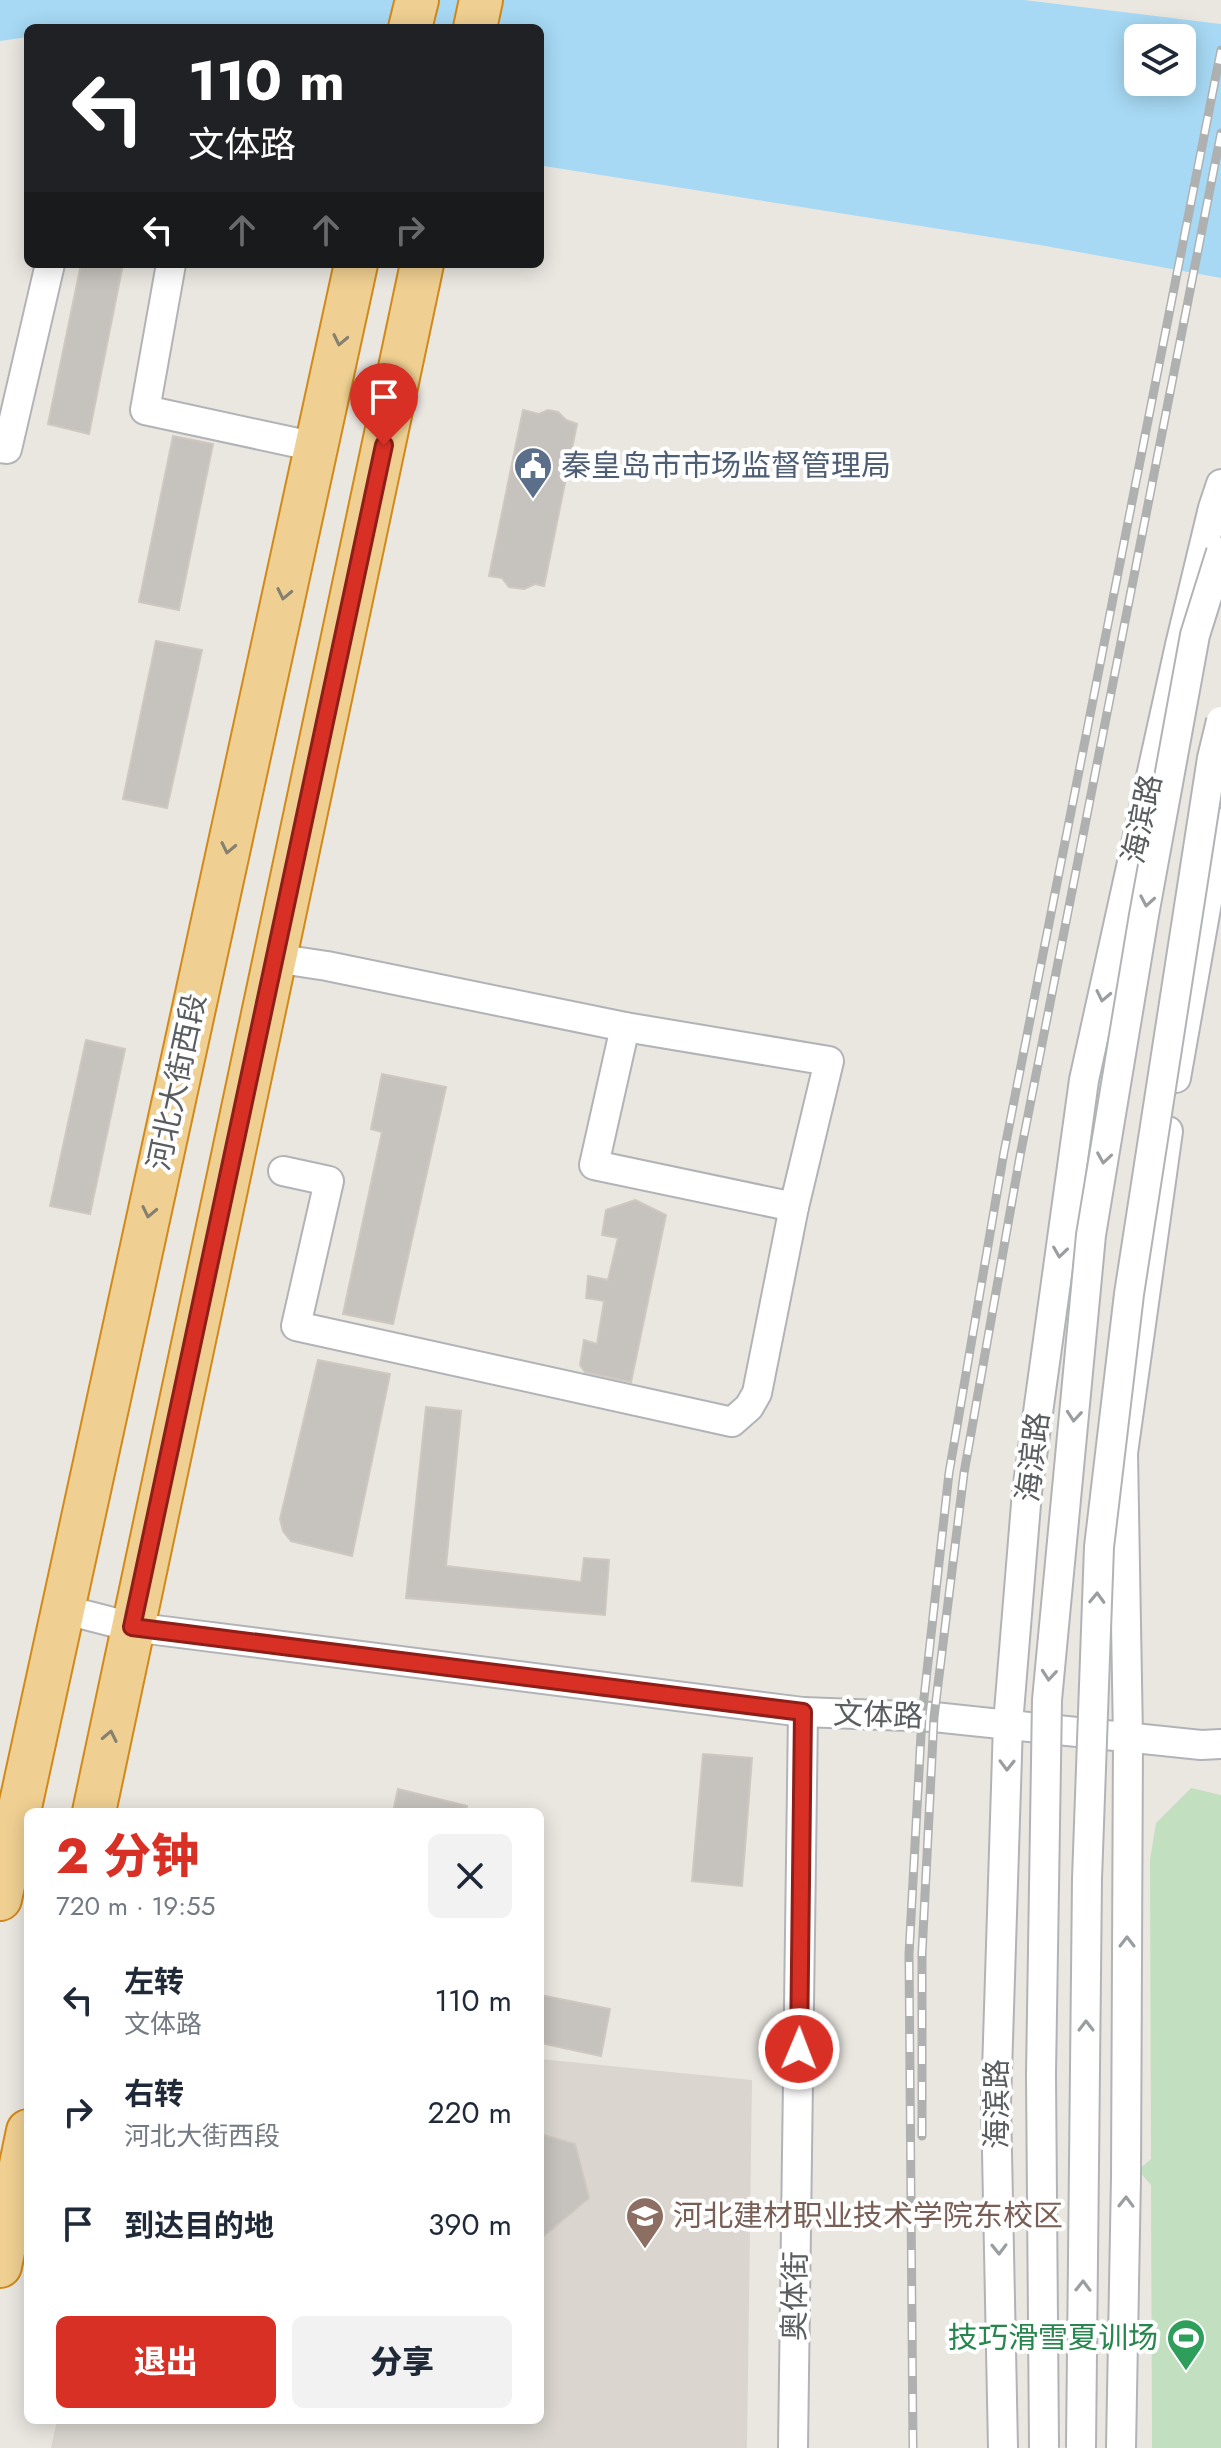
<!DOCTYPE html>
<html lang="zh">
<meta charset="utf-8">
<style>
body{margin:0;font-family:Jost,"Noto Sans SC",sans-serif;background:#f2f2f3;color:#1f2937;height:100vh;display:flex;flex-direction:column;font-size:30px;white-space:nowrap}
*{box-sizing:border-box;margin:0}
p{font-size:26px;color:#747a83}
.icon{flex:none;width:44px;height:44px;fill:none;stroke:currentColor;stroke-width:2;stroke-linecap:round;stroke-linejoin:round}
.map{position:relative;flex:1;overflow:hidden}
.details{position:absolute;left:24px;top:1808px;width:520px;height:616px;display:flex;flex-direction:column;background:#fff;border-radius:12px;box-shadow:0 4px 20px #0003}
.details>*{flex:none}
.hud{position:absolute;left:24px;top:24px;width:520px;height:244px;border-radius:12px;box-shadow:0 4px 20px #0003;background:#202124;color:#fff;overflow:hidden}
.buttons{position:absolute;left:1124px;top:24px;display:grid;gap:16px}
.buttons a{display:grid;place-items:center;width:72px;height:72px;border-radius:12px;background:#fff;box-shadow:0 4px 20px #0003;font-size:40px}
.pin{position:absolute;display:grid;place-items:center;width:68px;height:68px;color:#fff;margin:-82px -34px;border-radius:50% 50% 50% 0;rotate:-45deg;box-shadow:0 0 8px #0007}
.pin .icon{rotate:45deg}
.me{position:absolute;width:88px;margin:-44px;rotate:1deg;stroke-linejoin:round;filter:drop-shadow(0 0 6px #0008)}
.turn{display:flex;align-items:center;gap:28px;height:168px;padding:0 32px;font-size:36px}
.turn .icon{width:104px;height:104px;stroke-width:2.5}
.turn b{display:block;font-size:56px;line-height:68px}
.lanes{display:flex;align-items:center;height:76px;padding:0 32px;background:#0003;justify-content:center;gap:40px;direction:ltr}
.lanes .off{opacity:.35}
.round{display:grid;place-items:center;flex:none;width:84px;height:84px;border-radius:12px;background:#f2f2f3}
.headline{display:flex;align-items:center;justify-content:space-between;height:136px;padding:0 32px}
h1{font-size:48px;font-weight:800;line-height:60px;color:#d93025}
.primary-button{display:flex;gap:16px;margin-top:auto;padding:16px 32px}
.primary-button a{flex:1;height:92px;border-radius:12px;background:#d93025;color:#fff;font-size:32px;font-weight:800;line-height:92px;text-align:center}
.primary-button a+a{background:#f2f2f3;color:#1f2937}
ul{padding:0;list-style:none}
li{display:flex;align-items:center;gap:24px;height:112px;padding:0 32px}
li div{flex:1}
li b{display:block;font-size:30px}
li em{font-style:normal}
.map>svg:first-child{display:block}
.education{fill:#dad6cf}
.green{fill:#c2dfbf}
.water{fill:#a7d9f4;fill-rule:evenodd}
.building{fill:#c6c2bd;stroke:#cec8c0;stroke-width:2}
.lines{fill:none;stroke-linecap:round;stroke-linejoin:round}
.minor-casing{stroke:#b1b3b7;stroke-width:32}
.highway-casing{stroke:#d1891a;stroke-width:46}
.minor{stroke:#fff;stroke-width:28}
.highway{stroke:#f0d092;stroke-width:42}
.rail-casing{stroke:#afb0b0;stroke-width:9}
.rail{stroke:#fff;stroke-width:6;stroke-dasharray:18;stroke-linecap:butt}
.minor-bridge-casing{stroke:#b1b3b7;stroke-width:32;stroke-linecap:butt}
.minor-bridge{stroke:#fff;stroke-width:28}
.oneway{stroke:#86806f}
.oneway2{stroke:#9b9ea0}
.route-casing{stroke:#8d1f18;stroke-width:20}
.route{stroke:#d93025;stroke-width:14}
.labels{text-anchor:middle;stroke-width:8;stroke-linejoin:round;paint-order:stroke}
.service-label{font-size:30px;fill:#4e5e75;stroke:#fff;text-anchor:start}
.street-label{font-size:30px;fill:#595d60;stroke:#fff}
.education-label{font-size:30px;fill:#785e54;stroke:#fff;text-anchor:start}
.leisure-label{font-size:30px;fill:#27864d;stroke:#fff;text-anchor:end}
</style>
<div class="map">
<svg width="1221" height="2448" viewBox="0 0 1221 2448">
<rect width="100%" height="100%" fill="#eae7e1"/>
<path class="education" d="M540 2059 752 2080 747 2448H51L57 2420H540Z"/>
<path class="green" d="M1191 1788 1221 1795V2448H1152L1151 2185 1138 2170 1151 2159 1150 1860 1156 1823Z"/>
<path class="water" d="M0 0H1024L1221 24V278L1040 245 544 166 540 163V28H152L125 24 95 28H28V37L0 41ZM1138 38H1182V82H1138Z"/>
<g class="building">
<path d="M81 264H123L89 434 48 424Z"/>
<path d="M523 410 539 414 548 410 558 412 566 420 577 424 544 586 535 584 524 589 509 587 502 578 489 576Z"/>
<path d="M173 436 213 444 179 610 139 602Z"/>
<path d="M156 641 202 650 167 808 123 799Z"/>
<path d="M86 1040 125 1049 90 1214 50 1206Z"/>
<path d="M382 1074 446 1087 393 1324 343 1314 382 1132 371 1129Z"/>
<path d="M635 1200 666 1215 631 1382 585 1372 580 1365 584 1340 597 1344 604 1301 586 1298 588 1276 608 1280 618 1238 602 1235 606 1210Z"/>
<path d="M318 1360 390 1374 352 1556 291 1541 283 1531 280 1519Z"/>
<path d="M426 1407 461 1411 446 1566 581 1582 584 1558 609 1560 605 1615 406 1598Z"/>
<path d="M703 1754 752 1758 742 1886 692 1881Z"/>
<path d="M398 1789 467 1806 466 1812H393Z"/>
<path d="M540 1995 610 2009 601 2056 540 2043Z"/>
<path d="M540 2134 575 2144 589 2198 540 2239Z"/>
</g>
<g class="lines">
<defs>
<g id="minor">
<path d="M171 264 145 410 316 447"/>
<path d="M0 448 7 449 50 264"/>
<path d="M274 958 327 966 625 1027 829 1061 794 1207 757 1393 749 1407 732 1422 296 1326 329 1181 283 1171"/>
<path d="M625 1027 594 1165 794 1207"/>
<path d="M1176 1078 1221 823"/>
<path d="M62 1609 132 1627 803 1712 934 1717 1201 1745 1221 1744"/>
<path d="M793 2448 803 1712"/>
<path d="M1003 2448 996 2103 1008 1724 1027 1492 1084 1080 1180 645 1213 508 1221 484"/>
<path d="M1121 2448 1126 2177 1128 1737 1123 1453 1168 1131"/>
</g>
<g id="highway">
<path d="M410 28 417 0"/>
<path d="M475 28 481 0"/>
<path d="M94 1812 422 264"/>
<path d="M0 1899 356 264"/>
<path d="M0 2266 28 2131"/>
</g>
</defs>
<use href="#minor" class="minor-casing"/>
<use href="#highway" class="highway-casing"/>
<use href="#minor" class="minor"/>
<use href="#highway" class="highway"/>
<defs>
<g id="rail">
<path d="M922 2136V1954L934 1717 964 1473 1020 1156 1221 133"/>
<path d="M913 2448 909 1954 922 1716 949 1473 1004 1152 1221 50"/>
</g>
</defs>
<use href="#rail" class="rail-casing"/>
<use href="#rail" class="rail"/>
<defs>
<g id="minor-bridge">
<path d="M1044 2448 1041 2074 1047 1700 1091 1235 1144 915 1195 635 1221 552"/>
<path d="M1081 2448 1087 1879 1099 1547 1129 1294 1212 758 1221 721"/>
</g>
</defs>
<use href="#minor-bridge" class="minor-bridge-casing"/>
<use href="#minor-bridge" class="minor-bridge"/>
</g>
<defs><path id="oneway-chevron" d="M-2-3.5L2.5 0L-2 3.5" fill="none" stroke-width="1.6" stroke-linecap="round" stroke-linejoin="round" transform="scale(2)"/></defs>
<g class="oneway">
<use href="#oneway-chevron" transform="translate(340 340) rotate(102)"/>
<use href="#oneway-chevron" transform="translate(284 594) rotate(102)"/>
<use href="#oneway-chevron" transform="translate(228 848) rotate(102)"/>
<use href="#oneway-chevron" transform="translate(149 1212) rotate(102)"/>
<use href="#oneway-chevron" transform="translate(110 1736) rotate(-78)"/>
</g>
<g class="oneway2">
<use href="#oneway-chevron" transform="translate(1147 901) rotate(100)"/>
<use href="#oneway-chevron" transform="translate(1103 996) rotate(102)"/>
<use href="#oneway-chevron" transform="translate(1104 1158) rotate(99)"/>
<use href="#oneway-chevron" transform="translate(1060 1252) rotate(98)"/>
<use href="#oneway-chevron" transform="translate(1074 1416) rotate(95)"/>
<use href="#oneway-chevron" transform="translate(1097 1598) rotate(-88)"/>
<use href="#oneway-chevron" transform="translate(1049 1675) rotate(95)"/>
<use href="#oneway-chevron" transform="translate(1007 1765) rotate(91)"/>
<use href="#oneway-chevron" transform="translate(1127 1942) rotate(-90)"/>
<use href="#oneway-chevron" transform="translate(1086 2026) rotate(-90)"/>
<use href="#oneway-chevron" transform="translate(1126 2202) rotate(-89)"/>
<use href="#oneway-chevron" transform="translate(999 2249) rotate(89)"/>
<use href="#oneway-chevron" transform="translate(1083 2286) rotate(-89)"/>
</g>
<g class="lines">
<defs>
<path id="route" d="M384 445 132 1627 803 1712 799 2049"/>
</defs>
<use href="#route" class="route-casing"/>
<use href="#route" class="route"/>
</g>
<defs>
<symbol id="civic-pin" viewBox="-11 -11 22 30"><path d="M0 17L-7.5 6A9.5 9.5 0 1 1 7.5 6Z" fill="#5c6f8a" stroke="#fff"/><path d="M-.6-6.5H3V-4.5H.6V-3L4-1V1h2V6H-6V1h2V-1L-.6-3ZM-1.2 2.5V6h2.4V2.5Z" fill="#fff"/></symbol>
<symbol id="school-pin" viewBox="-11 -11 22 30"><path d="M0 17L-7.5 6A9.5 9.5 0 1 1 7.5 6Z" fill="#8d6e63" stroke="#fff"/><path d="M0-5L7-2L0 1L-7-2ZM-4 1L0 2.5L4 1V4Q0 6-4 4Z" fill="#fff"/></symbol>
<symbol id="stadium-pin" viewBox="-11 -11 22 30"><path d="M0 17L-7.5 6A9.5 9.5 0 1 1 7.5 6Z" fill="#2e9e5b" stroke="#fff"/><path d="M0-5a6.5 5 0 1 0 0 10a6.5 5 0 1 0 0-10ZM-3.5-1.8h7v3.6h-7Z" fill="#fff"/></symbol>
</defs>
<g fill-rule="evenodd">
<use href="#civic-pin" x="511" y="444" width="44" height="60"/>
<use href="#school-pin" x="623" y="2194" width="44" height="60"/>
<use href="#stadium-pin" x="1164" y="2316" width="44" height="60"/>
</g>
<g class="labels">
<g class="service-label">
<text x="561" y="476">秦皇岛市市场监督管理局</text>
</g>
<g class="street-label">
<text transform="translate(1142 819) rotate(-78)" y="10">海滨路</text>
<text transform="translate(177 1082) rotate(-78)" y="10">河北大街西段</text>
<text transform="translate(1033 1457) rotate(-83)" y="10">海滨路</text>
<text transform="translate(878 1715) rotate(2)" y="10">文体路</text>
<text transform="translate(997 2104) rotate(-90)" y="10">海滨路</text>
<text transform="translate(795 2296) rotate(-89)" y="10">奥体街</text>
</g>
<g class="education-label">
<text x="673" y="2226">河北建材职业技术学院东校区</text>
</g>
<g class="leisure-label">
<text x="1158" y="2348">技巧滑雪夏训场</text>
</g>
</g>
</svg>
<div class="buttons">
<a><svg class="icon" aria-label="layers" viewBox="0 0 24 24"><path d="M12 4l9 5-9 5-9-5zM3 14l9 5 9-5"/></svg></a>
</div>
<div class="pin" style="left:384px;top:445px;background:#d93025"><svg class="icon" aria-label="arrive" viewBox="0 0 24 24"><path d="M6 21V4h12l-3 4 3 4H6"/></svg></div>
<svg class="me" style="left:799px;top:2049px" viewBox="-20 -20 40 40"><circle r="17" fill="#d93025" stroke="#fff" stroke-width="3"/><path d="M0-11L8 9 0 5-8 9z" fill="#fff"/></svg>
<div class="hud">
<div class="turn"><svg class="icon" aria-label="left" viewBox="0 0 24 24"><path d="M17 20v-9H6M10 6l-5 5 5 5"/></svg><div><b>110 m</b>文体路</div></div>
<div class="lanes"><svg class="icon" aria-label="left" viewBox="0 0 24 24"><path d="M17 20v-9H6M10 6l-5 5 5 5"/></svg><svg class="icon off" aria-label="ahead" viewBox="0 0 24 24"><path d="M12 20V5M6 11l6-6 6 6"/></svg><svg class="icon off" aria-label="ahead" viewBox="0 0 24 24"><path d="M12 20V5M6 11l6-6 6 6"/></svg><svg class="icon off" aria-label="right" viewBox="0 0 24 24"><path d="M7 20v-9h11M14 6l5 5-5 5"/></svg></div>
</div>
<section class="details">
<div class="headline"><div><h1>2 分钟</h1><p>720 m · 19:55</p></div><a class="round"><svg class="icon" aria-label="close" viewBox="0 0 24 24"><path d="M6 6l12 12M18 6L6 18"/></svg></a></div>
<ul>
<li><svg class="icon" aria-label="left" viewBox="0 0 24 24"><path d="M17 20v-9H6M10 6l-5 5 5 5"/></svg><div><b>左转</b><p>文体路</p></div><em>110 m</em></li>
<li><svg class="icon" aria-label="right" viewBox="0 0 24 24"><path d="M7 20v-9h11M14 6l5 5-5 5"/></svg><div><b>右转</b><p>河北大街西段</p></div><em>220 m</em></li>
<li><svg class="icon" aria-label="arrive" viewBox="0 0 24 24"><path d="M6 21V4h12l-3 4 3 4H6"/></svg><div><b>到达目的地</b></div><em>390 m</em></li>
</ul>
<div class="primary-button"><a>退出</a><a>分享</a></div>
</section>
</div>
